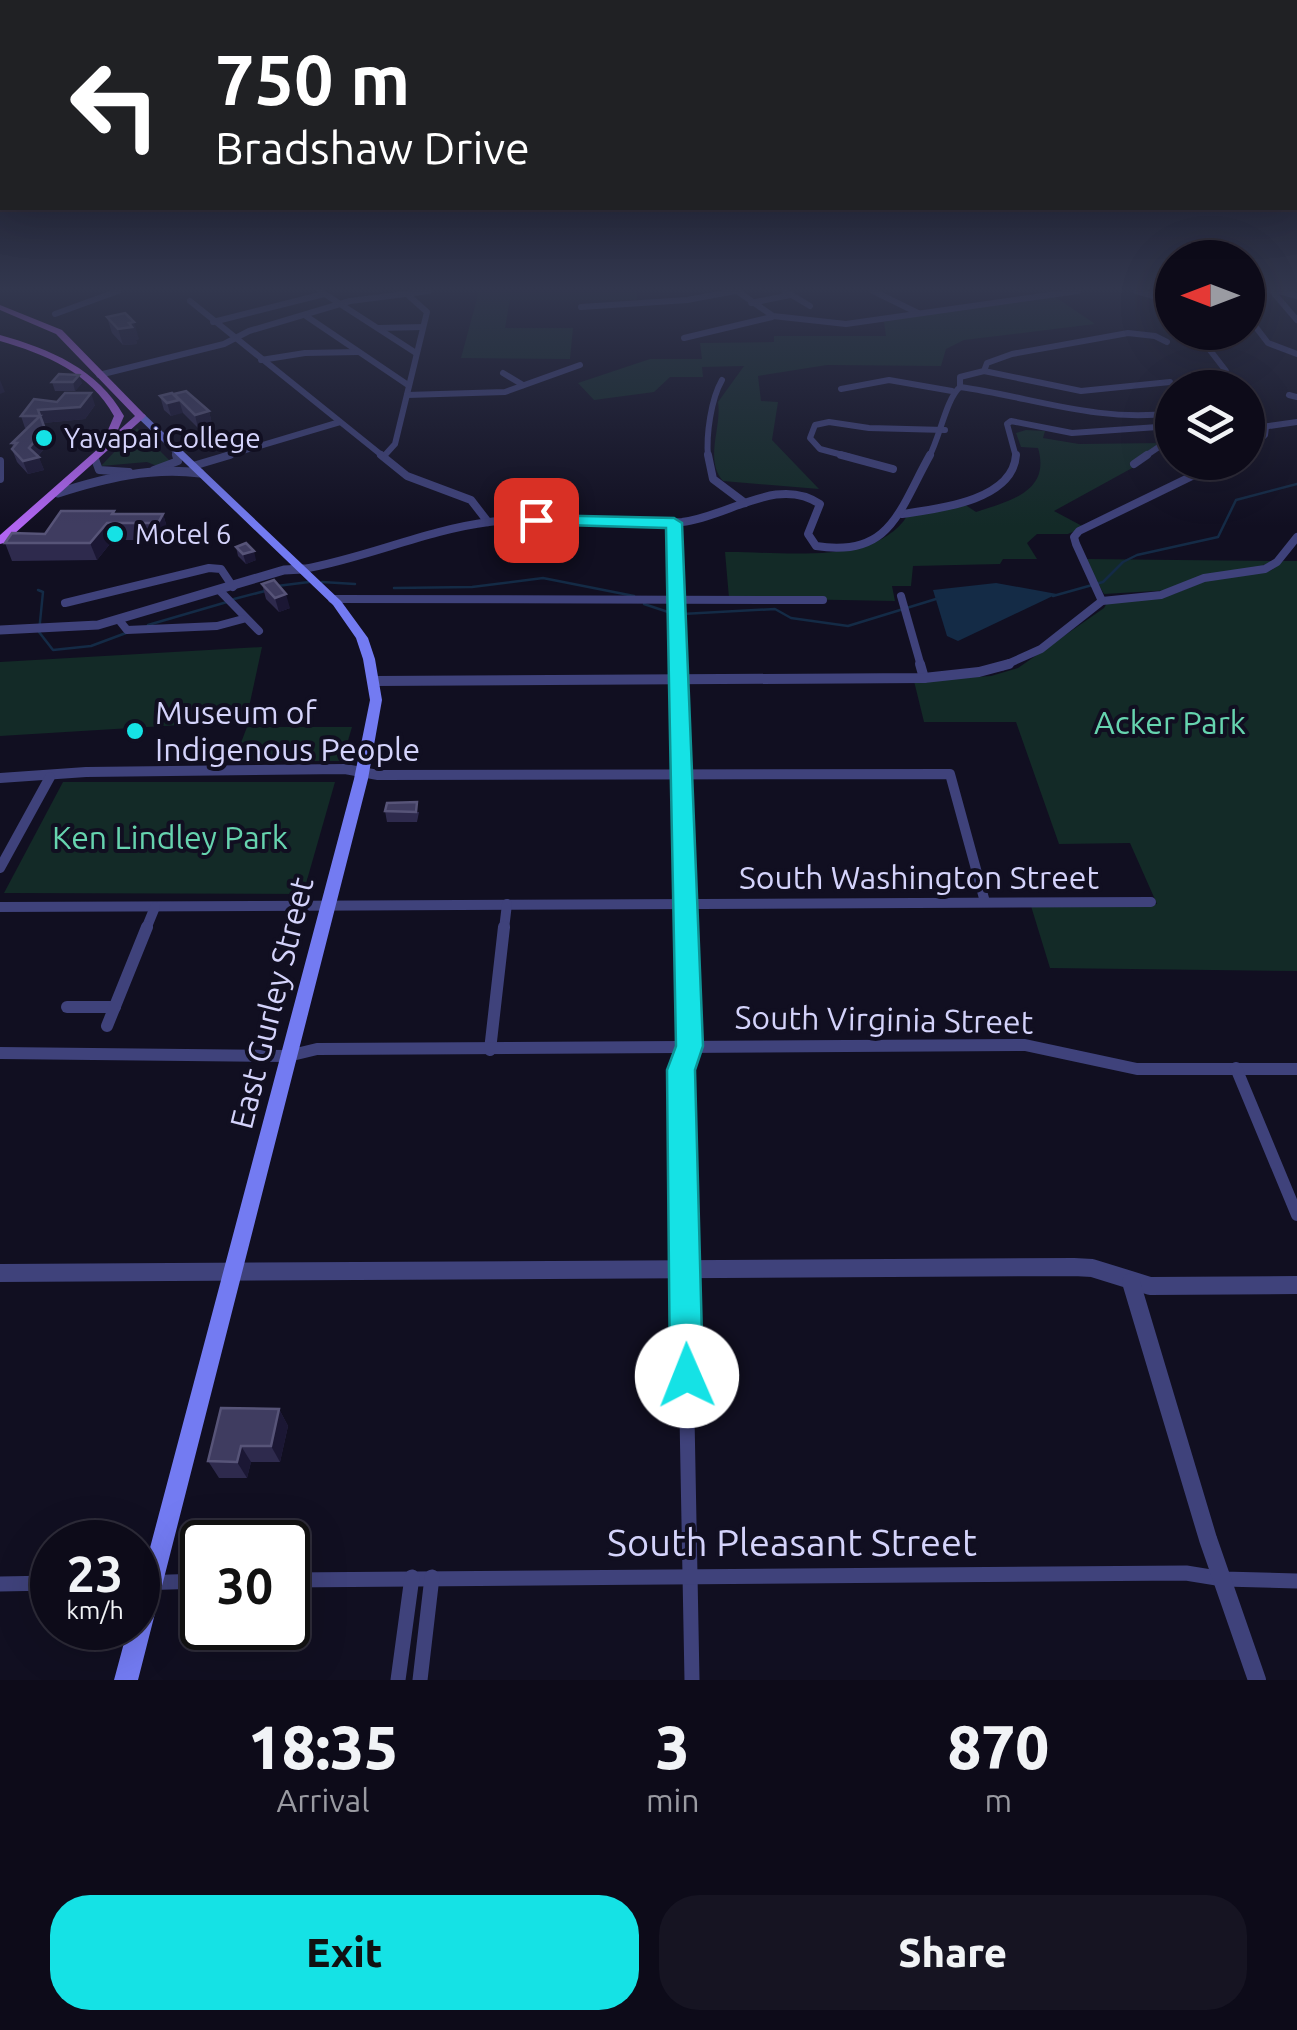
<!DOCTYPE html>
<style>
body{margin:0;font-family:Ubuntu,sans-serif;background:#161422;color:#f1f3f6;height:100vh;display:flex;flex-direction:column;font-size:38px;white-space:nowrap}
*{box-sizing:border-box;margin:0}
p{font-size:32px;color:#9a9ba2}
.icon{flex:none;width:55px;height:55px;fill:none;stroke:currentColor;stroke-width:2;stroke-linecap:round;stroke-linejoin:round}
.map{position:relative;height:1680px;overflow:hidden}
.side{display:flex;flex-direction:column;background:#0d0b19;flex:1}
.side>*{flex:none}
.banner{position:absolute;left:0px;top:0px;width:1298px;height:210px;box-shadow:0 10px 40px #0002,0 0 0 2px #2d2b38;background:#202124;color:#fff;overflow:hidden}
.needle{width:65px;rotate:270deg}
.tools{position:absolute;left:1155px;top:240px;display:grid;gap:20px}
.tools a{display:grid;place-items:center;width:110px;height:110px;border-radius:50%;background:#0d0b19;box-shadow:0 10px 40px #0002,0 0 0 2px #2d2b38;font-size:50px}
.speed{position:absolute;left:30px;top:1520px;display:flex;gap:20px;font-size:50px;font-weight:700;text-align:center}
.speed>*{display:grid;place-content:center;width:130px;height:130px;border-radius:50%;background:#0d0b19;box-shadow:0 10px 40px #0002,0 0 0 2px #2d2b38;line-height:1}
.speed small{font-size:25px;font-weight:400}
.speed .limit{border:5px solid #111;border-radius:15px;background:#fff;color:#111}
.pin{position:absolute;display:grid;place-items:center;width:85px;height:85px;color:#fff;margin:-42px;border-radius:20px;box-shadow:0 5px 15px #0006}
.me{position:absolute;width:110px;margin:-55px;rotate:359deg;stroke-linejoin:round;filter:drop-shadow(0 0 8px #0008)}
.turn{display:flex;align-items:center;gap:35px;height:210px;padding:0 50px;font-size:45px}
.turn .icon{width:130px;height:130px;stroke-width:2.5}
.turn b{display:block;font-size:70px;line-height:85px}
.eta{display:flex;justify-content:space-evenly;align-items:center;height:170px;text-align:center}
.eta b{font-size:60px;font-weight:800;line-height:70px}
.cta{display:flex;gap:20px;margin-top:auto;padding:20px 50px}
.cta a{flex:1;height:115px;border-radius:40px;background:#15e2e5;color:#111;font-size:40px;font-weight:800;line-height:115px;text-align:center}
.cta a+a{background:#161422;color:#f1f3f6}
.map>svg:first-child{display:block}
.green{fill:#132a27}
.water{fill:#142b46}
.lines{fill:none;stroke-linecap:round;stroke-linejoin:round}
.stream{stroke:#142b46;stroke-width:2.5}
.minor-far4{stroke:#3f427b;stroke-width:6}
.minor-far3{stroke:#3f427b;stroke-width:8}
.minor-far2{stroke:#3f427b;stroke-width:10}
.minor-far1{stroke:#3f427b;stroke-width:12}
.minor{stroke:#3f427b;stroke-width:15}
.tertiary-far1{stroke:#3f427b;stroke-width:9}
.tertiary{stroke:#3f427b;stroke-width:18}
.secondary{fill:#737bf2;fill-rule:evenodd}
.primary{fill:#b065f1;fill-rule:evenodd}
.wall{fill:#2e2a4d}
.shaded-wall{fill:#1b1734}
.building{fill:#3f3c60;stroke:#575478;stroke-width:2.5}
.route{fill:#15e2e5;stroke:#0e9395;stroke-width:2.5}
.poi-dot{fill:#15e2e5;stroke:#110f21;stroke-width:4}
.labels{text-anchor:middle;stroke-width:8;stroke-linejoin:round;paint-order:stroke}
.far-poi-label{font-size:28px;fill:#d4d3fb;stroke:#110f21;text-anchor:start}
.poi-label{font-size:32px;fill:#d4d3fb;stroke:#110f21;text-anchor:start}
.park-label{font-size:32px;fill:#66d4af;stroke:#110f21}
.street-label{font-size:32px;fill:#d4d3fb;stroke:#110f21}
.near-street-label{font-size:38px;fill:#d4d3fb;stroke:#110f21}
</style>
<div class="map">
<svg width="1297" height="1680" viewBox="0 0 1297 1680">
<rect width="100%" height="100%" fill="#110f21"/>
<g class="green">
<path d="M479 291H637V300H510L505 328H573L570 359 461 358Z"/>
<path d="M1054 296 1095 324 964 340 946 349 941 366 827 365 758 376 761 401 778 402 772 440 819 489 723 481C704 459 722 428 718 402L744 366 702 367 703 377H670L654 392 594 400 578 383 650 359H702L700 343 774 342V336H886L884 322 933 311Z"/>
<path d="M137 428 170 461 157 466 147 462 101 466Z"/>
<path d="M1026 430 1045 431 1043 438 1079 444 1164 443 1129 464 1134 467 1054 511 1084 527 1068 534H1037L1027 543 1037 559H1003L1000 564 913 566 911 586H892L895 601 729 598 725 552C777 551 876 567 907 516L961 502 976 512C1009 501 1051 492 1038 448L1021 447 1016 433Z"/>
<path d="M1085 559 1272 561 1260 567 1200 576 1172 590 1104 594Z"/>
<path d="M1283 561H1297V971L1050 968 1031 906 1157 904 1130 843 1059 844 1016 722H924L914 681 991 676 1018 668 1104 608 1108 601 1174 594 1205 581 1272 570Z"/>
<path d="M262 647 246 721 0 736V662Z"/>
<path d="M247 727H352L342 761H234Z"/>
<path d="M63 782H335L303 894 4 893Z"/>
</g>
<path class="water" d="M996 583 1057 594 958 641 947 636 933 590Z"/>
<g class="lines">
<g class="stream">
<path d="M322 582 355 584"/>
<path d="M277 586 309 582"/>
<path d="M394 588 472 587 543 578 634 596"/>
<path d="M38 590 43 592 39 632 53 650 91 646 126 633"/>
<path d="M1053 596 1103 582 1123 562 1137 555 1218 537 1236 500 1297 484"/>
<path d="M234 599 265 591"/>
<path d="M644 604 674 614"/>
<path d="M682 614 775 609 791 618 848 626 936 599"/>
<path d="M148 625 227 602"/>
</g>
<g class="minor-far4">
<path d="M320 291 416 353"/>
<path d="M737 291 773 316 846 324 1078 291"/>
<path d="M785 291 810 306"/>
<path d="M873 291 918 313"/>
<path d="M1136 291 1172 301"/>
<path d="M1272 291 1297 320"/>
<path d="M1279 291 1297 296"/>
<path d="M190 301 384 457"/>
<path d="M751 303 790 295"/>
<path d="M581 307 687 300 735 291"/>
<path d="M55 314 118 291"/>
<path d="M306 316 408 385"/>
<path d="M1248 317 1268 343 1297 354"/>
<path d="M213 322 324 294"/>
<path d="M379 328 423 327"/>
<path d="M1196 332 1226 371 1222 388"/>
<path d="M684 338 772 317"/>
<path d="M261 360 305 353 358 352"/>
<path d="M984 371 1081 391 1170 382"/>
<path d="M503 373 523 385"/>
<path d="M99 375 224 344 249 331 350 301 429 291"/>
<path d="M960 387V377L984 371 987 363 1012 354 1128 333 1155 336 1167 342"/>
<path d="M841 389 889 380 952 391"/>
<path d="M407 395 505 392 580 365"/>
<path d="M1289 395 1297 397"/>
<path d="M1248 429 1297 422"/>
<path d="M174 449 177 457"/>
<path d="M1248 452 1265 435 1266 427"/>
<path d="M385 455 395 444 427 312 409 296"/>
<path d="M222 457 340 422"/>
<path d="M708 457C706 435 711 399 722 380"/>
<path d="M850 457 820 449 810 438 815 425 829 422 869 428 945 430"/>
<path d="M929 457C940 437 946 399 960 387 1031 397 1099 423 1172 413"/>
<path d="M1016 457 1007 424 1011 421 1072 433 1172 426"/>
<path d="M1144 457 1172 438"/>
</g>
<g class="minor-far3">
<path d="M381 455 407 476 471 500 488 522"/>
<path d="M708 455 713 479 745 503"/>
<path d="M841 455 893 469"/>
<path d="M95 459 99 470 129 472"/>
<path d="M0 461V479"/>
<path d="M1134 464 1147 455"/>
<path d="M193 466 230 455"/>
<path d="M154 470 178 461 176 455"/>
<path d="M902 514C937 509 1013 501 1016 455"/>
<path d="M674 523 678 666"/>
<path d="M303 569C366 558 426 530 489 522 553 514 618 527 682 522 728 517 777 475 820 504L808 534 816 546C891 558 899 510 930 455"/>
<path d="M220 591 259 631"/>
<path d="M901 596 921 666"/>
<path d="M332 599 823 600"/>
<path d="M1102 601 1161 595 1204 578 1265 569 1277 562 1297 537"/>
<path d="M65 603 209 568 221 569 233 587"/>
<path d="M119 620 127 630 217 626 243 619"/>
<path d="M1003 666 1041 649 1102 601 1076 544 1074 537 1079 531 1221 462"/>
</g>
<g class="minor-far2">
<path d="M678 664 686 929"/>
<path d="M920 664 924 678"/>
<path d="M374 681 924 678 979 672 1009 664"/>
<path d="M0 778 86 772 345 769 378 775 950 774 985 902"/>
<path d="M0 868 50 777"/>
<path d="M0 907 1151 902"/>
<path d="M146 929 155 907"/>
<path d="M504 929 507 904"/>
</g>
<g class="minor-far1">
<path d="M67 1007H115"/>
<path d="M107 1026 147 927"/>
<path d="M490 1050 504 927"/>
<path d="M0 1053 288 1056 317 1049 1025 1045 1137 1069H1297"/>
<path d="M1236 1068 1297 1215"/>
<path d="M684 1262 681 1069 689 1046 686 927"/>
</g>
<g class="minor">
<path d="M684 1259 692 1680"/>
<path d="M288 1580 1186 1573 1223 1579 1297 1581"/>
<path d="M138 1583 202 1581"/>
<path d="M0 1584 52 1583"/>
<path d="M398 1680 412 1577"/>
<path d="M420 1680 432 1577"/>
</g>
<g class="tertiary-far1">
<path d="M58 493C105 478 150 467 200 473"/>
<path d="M0 630 98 625 284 570 303 569"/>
</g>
<g class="tertiary">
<path d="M0 1273 1074 1267 1092 1268 1150 1286 1297 1285"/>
<path d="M1131 1282 1208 1539 1257 1680"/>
</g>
<path class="secondary" d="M138 414H144L341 601 368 638 375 659 382 700 368 779 138 1680H114L128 1628H138V1593L354 779 370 700 363 659 356 638 333 605 138 418Z"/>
<path class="primary" d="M0 305 62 330 146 416 4 543 0 544V535L108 440 105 437 114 416C91 373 45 354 0 341V335C50 349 98 369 124 416L117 432 135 416 56 334 0 310Z"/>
</g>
<g class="wall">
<path d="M107 317 139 339 136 340 137 344 123 345 112 333Z"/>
<path d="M59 374 82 383 75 391H55L52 382Z"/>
<path d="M172 393 209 411 212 424 198 428 182 412 171 416 164 410 160 396Z"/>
<path d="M57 402 95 405 85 419 43 423 50 442 38 456 44 470 28 474 17 462 12 449 13 447 12 443 27 428H25L21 416Z"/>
<path d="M114 511 115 514H163L168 531 163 540H113L97 560 12 561 5 543 45 534Z"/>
<path d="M236 547 256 560 246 564 238 556Z"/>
<path d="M262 584 290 608 279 612 266 599Z"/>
<path d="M385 811 419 812 417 822H387Z"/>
<path d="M279 1409 288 1426 280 1462H251L247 1478H219L208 1461Z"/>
</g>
<g class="shaded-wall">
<path d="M134 322 139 339 136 340 137 344 123 345 118 329Z"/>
<path d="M79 375 82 383 75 391 73 382Z"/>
<path d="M0 380 5 392 0 394Z"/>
<path d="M91 393 95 405 85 419 43 423 38 410Z"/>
<path d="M179 400 183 413 171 416 167 403Z"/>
<path d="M209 411 212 424 198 428 195 415Z"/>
<path d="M45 429 50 442 36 458 39 457 44 470 28 474 23 461 29 448Z"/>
<path d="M163 514 168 531 163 540 158 523Z"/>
<path d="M107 523 113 540 97 560 90 543Z"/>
<path d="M254 551 256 560 246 564 243 554Z"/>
<path d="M286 594 290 608 279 612 275 598Z"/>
<path d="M279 1409 288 1426 280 1462 271 1446Z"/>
<path d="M241 1446 251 1462 247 1478 237 1462Z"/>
</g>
<g class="building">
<path d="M125 313 134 322 129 323 132 327 118 329 107 317Z"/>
<path d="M59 374 79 375 73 382H52Z"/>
<path d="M186 391 209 411 195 415 174 394Z"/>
<path d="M65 393H91L80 407 38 410 45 429 29 448 39 457 23 461 12 449 17 443H12L40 416H21L34 399 57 402Z"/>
<path d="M172 393 179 400 167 403 160 396Z"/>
<path d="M61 511H114L112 514H163L158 523H107L90 543H5L12 533 45 534Z"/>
<path d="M246 543 254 551 243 554 236 547Z"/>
<path d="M274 580 286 594 275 598 262 584Z"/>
<path d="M417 802 416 812 385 811 387 803Z"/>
<path d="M221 1408 279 1409 271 1446H241L237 1462 208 1461Z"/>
</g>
<linearGradient id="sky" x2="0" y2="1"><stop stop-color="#090812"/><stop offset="0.55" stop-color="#32374e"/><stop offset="1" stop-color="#32374e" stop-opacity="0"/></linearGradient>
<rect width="1297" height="526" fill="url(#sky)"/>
<path class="route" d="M536 515 674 518 682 523 703 1046 695 1070 703 1376 698 1387 687 1392 675 1387 670 1376 667 1070 676 1046 666 528 531 524V517Z"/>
<g class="poi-dot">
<circle cx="44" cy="438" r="10"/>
<circle cx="115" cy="534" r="10"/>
<circle cx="135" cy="731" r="10"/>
</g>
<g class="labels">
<g class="far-poi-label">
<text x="64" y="448">Yavapai College</text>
<text x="135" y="544">Motel 6</text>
</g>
<g class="poi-label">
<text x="155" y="724">Museum of<tspan x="155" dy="37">Indigenous People</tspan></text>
</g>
<g class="park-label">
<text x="1170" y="734">Acker Park</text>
<text x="170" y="849">Ken Lindley Park</text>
</g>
<g class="street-label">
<text x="919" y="889">South Washington Street</text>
<text transform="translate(272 1003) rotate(-76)" y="11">East Gurley Street</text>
<text transform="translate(884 1020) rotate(1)" y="11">South Virginia Street</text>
</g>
<g class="near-street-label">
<text x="792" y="1556">South Pleasant Street</text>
</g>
</g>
</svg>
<div class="tools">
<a><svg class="needle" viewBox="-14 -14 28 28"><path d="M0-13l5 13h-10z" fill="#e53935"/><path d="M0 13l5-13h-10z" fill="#9a9ba2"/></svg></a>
<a><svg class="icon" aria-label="layers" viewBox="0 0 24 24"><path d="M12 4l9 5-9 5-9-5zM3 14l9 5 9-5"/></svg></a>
</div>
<div class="speed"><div>23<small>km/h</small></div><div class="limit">30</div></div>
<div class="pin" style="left:536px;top:520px;background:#d93025"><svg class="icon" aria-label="arrive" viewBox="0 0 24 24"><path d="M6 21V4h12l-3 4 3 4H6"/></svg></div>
<svg class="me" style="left:687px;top:1376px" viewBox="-20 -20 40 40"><circle r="19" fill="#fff"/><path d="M0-13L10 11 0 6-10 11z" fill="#15e2e5"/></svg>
<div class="banner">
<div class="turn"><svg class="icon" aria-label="left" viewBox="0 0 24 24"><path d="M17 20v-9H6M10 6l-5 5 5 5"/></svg><div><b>750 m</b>Bradshaw Drive</div></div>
</div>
</div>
<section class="side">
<div class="eta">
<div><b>18:35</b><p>Arrival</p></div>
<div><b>3</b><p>min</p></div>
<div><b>870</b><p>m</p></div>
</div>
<div class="cta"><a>Exit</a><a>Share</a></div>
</section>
